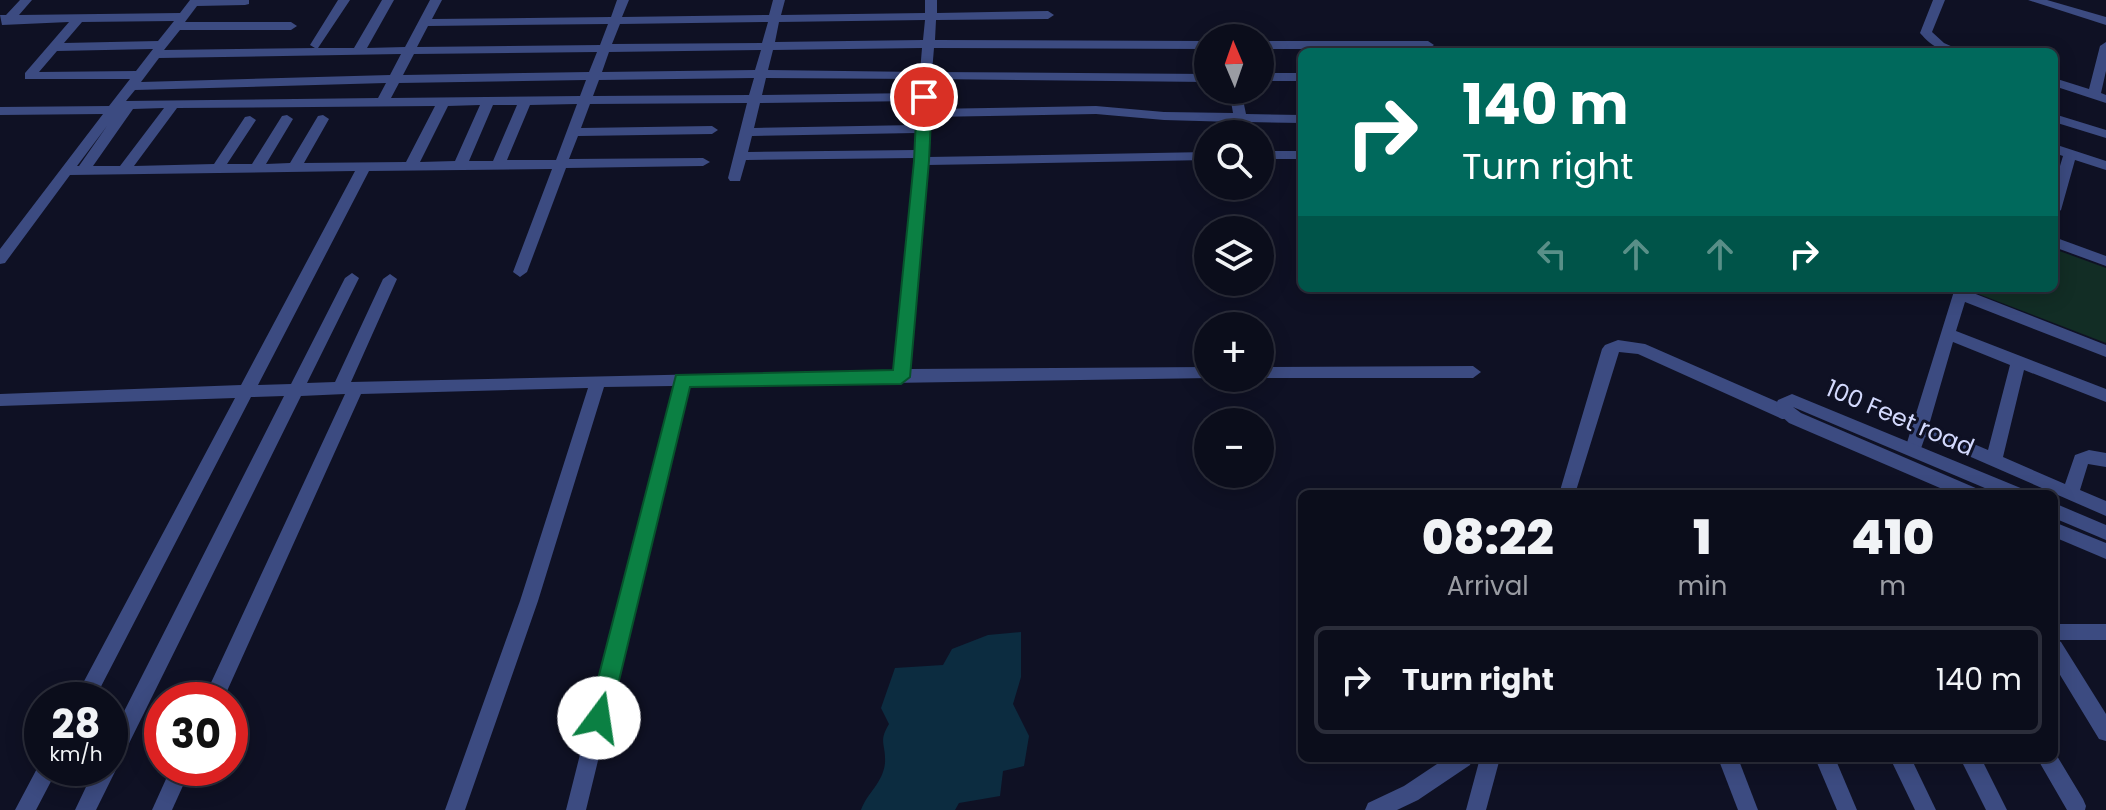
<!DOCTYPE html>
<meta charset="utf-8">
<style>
body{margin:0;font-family:Poppins,sans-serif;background:#141624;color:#f1f3f6;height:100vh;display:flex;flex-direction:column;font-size:30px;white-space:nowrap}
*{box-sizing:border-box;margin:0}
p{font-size:26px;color:#9a9ca3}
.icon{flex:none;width:44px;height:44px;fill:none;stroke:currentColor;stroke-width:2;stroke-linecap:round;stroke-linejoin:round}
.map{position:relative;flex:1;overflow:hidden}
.details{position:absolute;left:1298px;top:490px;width:760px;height:272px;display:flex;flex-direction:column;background:#0b0d1b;border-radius:12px;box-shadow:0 4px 20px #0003,0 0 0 2px #2b2d3a}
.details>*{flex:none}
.top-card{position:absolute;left:1298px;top:48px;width:760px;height:244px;border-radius:12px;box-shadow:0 4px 20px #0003,0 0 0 2px #2b2d3a;background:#00695c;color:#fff;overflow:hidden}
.needle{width:52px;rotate:358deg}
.controls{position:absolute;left:1194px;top:24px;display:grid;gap:16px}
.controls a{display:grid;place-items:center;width:80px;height:80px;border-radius:50%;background:#0b0d1b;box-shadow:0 4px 20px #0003,0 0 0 2px #2b2d3a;font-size:40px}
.speed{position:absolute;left:24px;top:682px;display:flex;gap:16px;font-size:40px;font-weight:700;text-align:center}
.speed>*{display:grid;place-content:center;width:104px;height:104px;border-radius:50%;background:#0b0d1b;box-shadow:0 4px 20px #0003,0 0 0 2px #2b2d3a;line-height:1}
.speed small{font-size:20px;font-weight:400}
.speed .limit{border:12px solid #d22;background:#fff;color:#111}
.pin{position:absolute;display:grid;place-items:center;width:68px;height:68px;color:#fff;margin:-34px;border:4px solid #fff;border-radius:50%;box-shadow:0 2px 8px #0007}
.me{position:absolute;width:88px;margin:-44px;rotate:14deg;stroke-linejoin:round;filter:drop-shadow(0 0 6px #0008)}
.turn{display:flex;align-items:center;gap:28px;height:168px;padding:0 32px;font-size:36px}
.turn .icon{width:104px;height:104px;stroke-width:2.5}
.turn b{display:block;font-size:56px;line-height:68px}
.lanes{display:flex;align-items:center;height:76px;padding:0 32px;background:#0003;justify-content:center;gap:40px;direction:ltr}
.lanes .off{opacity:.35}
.eta{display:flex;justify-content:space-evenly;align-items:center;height:136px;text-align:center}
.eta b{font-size:48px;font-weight:800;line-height:56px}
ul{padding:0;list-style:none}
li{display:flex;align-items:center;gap:24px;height:108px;margin:0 16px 12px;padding:0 16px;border:4px solid #2b2d3a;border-radius:12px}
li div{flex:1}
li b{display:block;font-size:30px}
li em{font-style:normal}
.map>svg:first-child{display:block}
.green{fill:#122d25}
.water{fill:#0c2c40}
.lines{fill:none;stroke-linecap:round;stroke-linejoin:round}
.minor{fill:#3c4b81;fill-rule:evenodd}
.tertiary{fill:#3c4b81;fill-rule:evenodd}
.route{fill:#0b8043;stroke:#07532c;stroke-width:2}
.labels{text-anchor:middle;stroke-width:6;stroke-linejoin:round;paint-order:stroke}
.street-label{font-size:24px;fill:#d3d9fd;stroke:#0f1124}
</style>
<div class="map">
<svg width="2106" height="810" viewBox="0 0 2106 810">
<rect width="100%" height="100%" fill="#0f1124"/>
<path class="green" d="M2054 249 2106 268V343L1976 293 1978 288H2054Z"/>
<path class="water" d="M1021 632V677L1013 704 1029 736 1024 766 1003 771 1000 796 959 803 955 810H861C867 793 883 783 885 763 886 744 878 742 889 724L881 708 895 668 943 665 952 649 988 635Z"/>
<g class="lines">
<g class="minor">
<path d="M20 0H32L19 15 180 13 190 0H249V4L245 5 197 6 185 22H291L297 26 291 30H180L164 50 315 48 310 45 338 0H350L318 48H354L382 0H394L367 48 405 47 430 0H442L432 19 611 17 617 0H629L622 17 769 15 773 0H785L781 15 925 13V0H937V13L1048 11 1054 15 1048 19 936 20 935 40 1208 41V49L934 48 932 72 1208 74V82L932 79 930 109 1096 106 1164 112 1233 113 1229 90H1241L1246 114 1302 115V123L1247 122 1250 134H1236L1234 122 1164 120 1096 114 930 117 928 157 1208 152V160L927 165 910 369 1208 367V378H1211L689 386 586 810H566L673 386 604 387 538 601 465 810H445L520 601 588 388 361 394 223 700H203L345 394 301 396 96 810H75L95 768H110V739L284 396 251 397 94 700H74L235 398 0 406V394L241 385 355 171 70 175 5 263 0 264V249L103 114 0 115V107L109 106 130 79H25V73L69 22 2 25 0 15H6ZM925 20 923 40 775 42 779 22ZM174 21 158 41 64 43 82 22ZM768 22 762 43 612 44 620 24ZM608 24 600 45 417 47 428 26ZM922 48 920 72 768 70 773 50ZM153 49 136 71 39 72 57 51ZM761 50 755 70 602 72 609 52ZM597 52 589 72 403 75 414 54ZM401 54 390 75 141 82 159 58ZM754 78 749 95 593 96 599 80ZM766 78 919 79 918 93 762 95ZM586 80 580 96 391 98 399 83ZM386 83 378 98 126 101 135 90ZM917 101 916 125 754 128 760 103ZM747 103 728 178 730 181H740L746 160 914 158 894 370 351 382 397 279 390 274 383 279 335 382 307 383 359 278 352 273 345 278 291 384 258 385 369 171 552 169 513 272 520 277 527 272 566 168 703 166 710 162 703 158 569 159 578 136 712 134 718 130 712 126 581 128 590 104ZM577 104 556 160H507L530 105ZM480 105 455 161 420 162 448 106ZM493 105H517L493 161H469ZM435 106 406 162 304 163 329 119 323 115 318 116 290 163 266 164 293 119 287 115 282 116 252 164H227L256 120 250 116 245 117 214 164 134 166 177 108ZM164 108 120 166H93L133 109ZM107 126 79 166H77ZM916 133 915 150 748 152 752 136Z"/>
<path d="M1933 0H1945L1932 32 1944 43 1964 52C1943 52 1934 49 1920 33Z"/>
<path d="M2028 0H2047L2106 17V25Z"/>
<path d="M1260 41H1428L1434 45 1428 49H1260Z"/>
<path d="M2106 42V71L2101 93 2106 95V103L2054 86V78L2089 89 2100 46Z"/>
<rect x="1260" y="73" width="42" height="8"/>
<path d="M2054 114 2106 130V138L2054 122Z"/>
<path d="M2054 144 2106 161V170L2075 160 2061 210 2054 215V186L2063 156 2054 153Z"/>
<rect x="1260" y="151" width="42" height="8"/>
<path d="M2054 237 2106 256V266L2054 247Z"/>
<path d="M1955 288H1969L1968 291 2106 345V357L1965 302 1956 331 2106 389V402L2024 370 2003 457 2065 484 2075 455 2089 450 2106 453V467L2088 464 2080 490 2106 501V516L1925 437 1919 454H1907L1905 449ZM1953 342 2010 365 1988 450 1929 425Z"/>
<path d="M1618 340 1645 344 1794 409 1796 414 1794 419H1782L1638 354 1619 352 1575 494H1559L1602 349 1605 345Z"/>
<path d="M1473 366 1481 372 1473 378H1257H1260V367Z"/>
<path d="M2054 624H2106V640H2057L2061 642 2106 714V741L2099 739 2054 665Z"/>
<path d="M2054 751 2083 799 2086 806 2085 810H2067L2041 765 2038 758H2054Z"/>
<path d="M1446 758H1473L1470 765 1418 800 1397 810H1365L1368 803 1404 786Z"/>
<path d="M1480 758H1500L1486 810H1466Z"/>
<path d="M1718 758H1738L1758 810H1738Z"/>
<path d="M1815 758H1835L1857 810H1837Z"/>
<path d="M1890 758H1911L1936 810H1915Z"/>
<path d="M1960 758H1981L2007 810H1986Z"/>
<path d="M41 761 42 768H58L36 810H15Z"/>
<path d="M171 768H191L172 810H152Z"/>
</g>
<g class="tertiary">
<path d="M1792 394 2023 489 2025 494H1999L1793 407 1801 413 1978 489 1980 494H1954L1789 423 1780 415 1776 404 1778 400Z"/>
<path d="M2054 503 2106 525V540L2054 518Z"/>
<path d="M2054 522 2106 543V559L2054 537Z"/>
</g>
</g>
<path class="route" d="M924 93 932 97 929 161 910 377 901 384 690 387 610 718 607 725 599 729 591 725 588 718 676 375 893 370 914 161 917 97Z"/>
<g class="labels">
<g class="street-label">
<text transform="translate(1900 418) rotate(23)" y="8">100 Feet road</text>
</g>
</g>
</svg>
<div class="controls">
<a><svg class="needle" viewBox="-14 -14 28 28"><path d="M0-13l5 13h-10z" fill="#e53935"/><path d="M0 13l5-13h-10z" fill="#9a9ca3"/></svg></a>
<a><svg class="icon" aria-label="search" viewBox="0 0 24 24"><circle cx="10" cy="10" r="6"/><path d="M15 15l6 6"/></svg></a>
<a><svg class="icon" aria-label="layers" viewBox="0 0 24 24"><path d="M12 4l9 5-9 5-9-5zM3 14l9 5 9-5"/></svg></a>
<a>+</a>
<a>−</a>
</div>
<div class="speed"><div>28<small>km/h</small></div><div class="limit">30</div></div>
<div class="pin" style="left:924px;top:97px;background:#d93025"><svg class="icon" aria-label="arrive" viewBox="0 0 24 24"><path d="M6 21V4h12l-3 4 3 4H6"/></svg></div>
<svg class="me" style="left:599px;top:718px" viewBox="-20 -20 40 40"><circle r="19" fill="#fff"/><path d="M0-13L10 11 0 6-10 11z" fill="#0b8043"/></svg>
<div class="top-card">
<div class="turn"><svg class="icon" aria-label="right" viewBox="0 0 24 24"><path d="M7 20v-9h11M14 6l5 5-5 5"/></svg><div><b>140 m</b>Turn right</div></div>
<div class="lanes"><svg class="icon off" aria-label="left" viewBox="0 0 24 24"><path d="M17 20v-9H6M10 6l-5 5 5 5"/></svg><svg class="icon off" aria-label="ahead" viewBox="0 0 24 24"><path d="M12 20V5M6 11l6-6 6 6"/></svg><svg class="icon off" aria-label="ahead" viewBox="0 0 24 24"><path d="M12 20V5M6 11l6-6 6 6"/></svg><svg class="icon" aria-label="right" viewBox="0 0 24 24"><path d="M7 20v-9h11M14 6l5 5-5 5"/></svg></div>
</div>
<section class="details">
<div class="eta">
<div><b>08:22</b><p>Arrival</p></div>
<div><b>1</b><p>min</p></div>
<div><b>410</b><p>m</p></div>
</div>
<ul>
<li><svg class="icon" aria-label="right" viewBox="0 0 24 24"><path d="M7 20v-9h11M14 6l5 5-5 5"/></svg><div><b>Turn right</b></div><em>140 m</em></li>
</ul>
</section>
</div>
